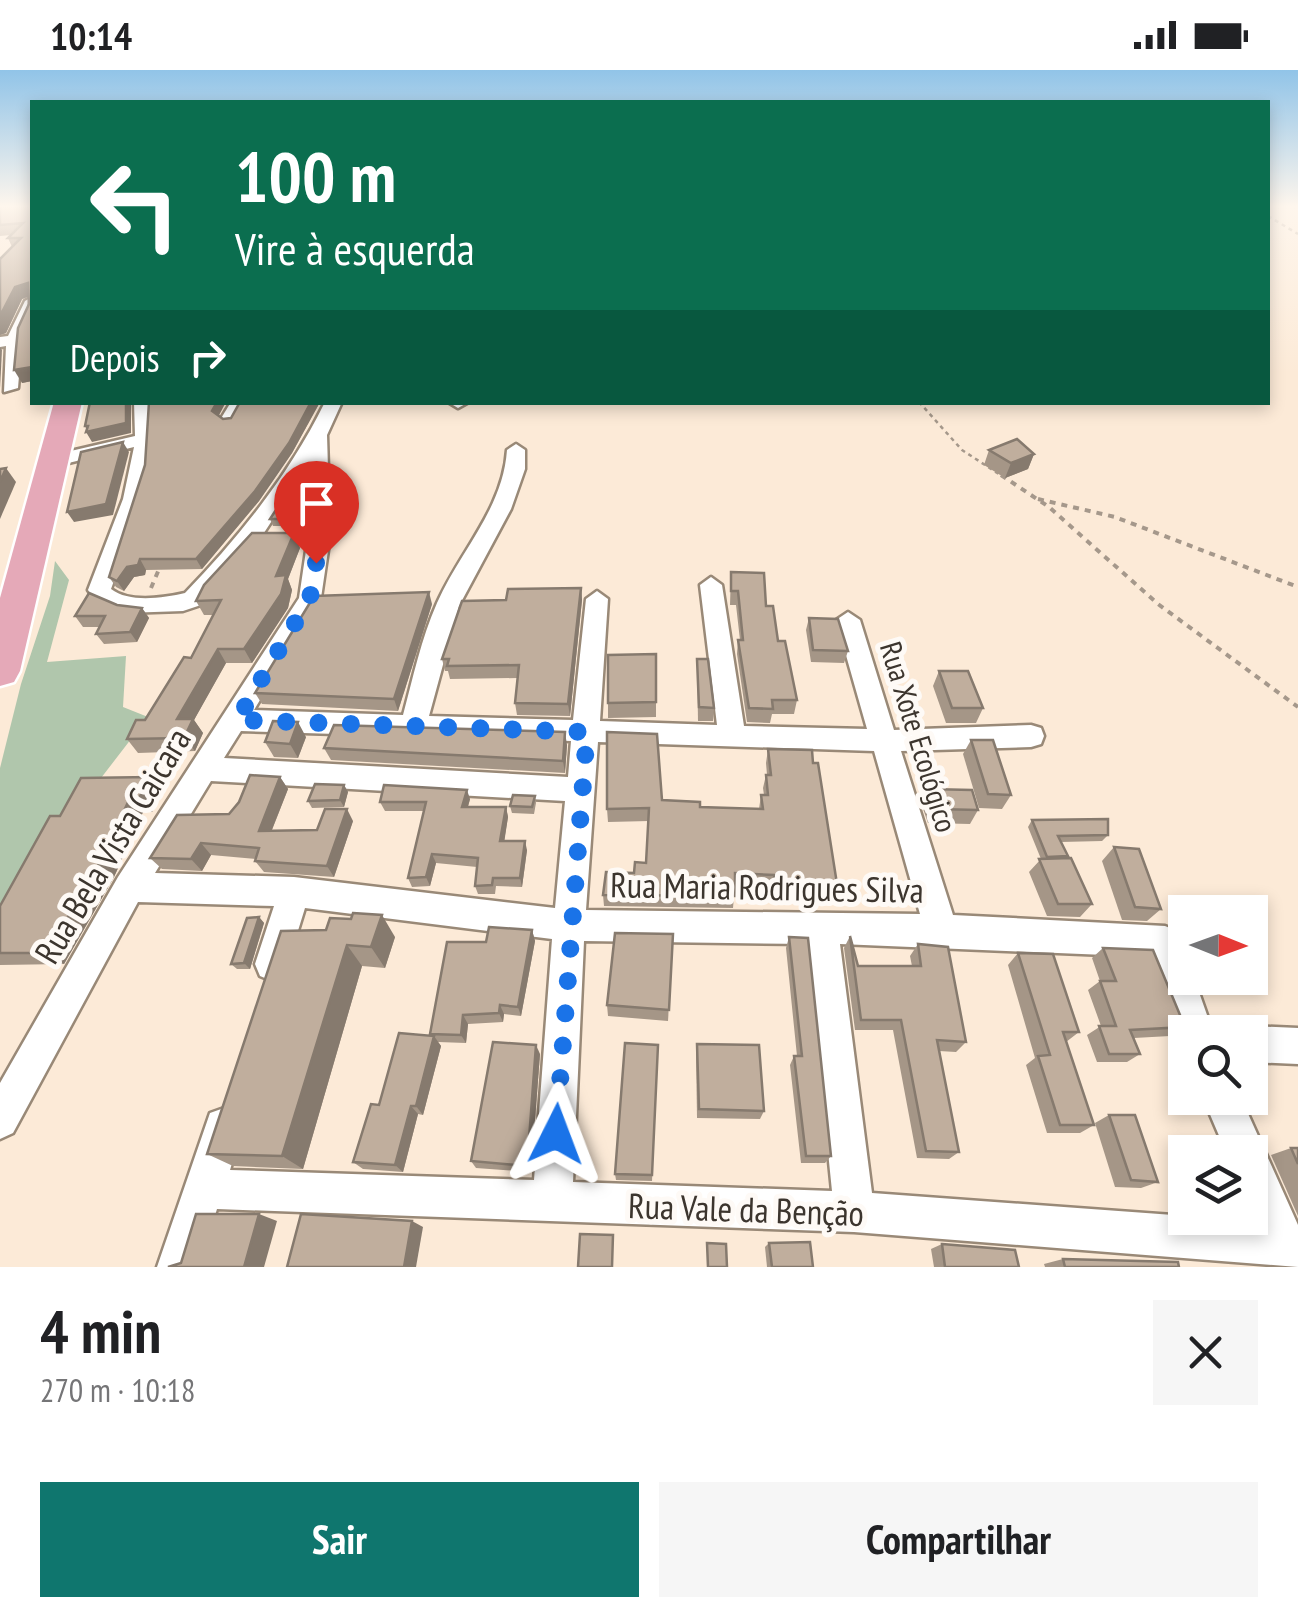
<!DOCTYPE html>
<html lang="pt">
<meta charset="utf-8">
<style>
body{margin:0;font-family:"PT Sans Narrow",sans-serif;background:#f6f6f6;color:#202124;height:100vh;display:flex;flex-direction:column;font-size:38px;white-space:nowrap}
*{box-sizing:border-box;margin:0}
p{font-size:32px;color:#757577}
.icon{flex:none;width:55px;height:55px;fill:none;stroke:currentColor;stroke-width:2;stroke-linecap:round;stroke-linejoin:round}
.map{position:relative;height:1197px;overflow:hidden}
.sheet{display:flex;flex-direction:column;background:#fff;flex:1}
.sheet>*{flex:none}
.banner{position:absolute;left:30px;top:30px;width:1240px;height:305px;border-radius:0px;box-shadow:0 5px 15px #0003;background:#0b6e4f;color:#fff;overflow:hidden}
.needle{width:65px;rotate:91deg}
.fabs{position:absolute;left:1168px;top:825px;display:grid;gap:20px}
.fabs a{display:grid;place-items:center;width:100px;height:100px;border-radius:0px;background:#fff;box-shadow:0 5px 15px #0003;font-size:50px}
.pin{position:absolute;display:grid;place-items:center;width:85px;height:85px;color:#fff;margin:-102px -42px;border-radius:50% 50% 50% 0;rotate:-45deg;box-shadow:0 0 10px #0007}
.pin .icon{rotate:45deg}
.me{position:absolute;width:110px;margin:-55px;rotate:3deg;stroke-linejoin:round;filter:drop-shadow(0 0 8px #0008)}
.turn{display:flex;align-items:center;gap:35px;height:210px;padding:0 40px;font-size:45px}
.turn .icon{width:130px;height:130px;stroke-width:2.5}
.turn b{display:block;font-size:70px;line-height:85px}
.then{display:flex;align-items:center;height:95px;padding:0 40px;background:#0003;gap:20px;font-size:38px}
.round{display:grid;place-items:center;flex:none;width:105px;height:105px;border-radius:0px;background:#f6f6f6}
.overview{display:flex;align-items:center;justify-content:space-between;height:170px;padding:0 40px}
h1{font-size:60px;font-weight:600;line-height:75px}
.primary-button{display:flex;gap:20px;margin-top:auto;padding:20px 40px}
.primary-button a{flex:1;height:115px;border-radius:0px;background:#0f766e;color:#fff;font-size:40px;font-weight:600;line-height:115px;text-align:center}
.primary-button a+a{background:#f6f6f6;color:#202124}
.status{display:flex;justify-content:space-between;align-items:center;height:70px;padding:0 50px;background:#fff;direction:ltr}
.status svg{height:28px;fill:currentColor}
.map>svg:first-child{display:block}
.green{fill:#b0c6ac}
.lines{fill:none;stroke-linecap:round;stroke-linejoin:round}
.minor-casing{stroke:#998977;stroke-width:5}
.primary-casing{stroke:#fff;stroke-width:5}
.path-far1{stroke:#a5988b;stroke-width:2.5;stroke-dasharray:4 4;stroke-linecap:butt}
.path{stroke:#a5988b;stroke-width:4;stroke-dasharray:6 6;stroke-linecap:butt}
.minor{fill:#fff;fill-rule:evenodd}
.primary{fill:#e5a9b8;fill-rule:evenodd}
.wall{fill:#a59687}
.shaded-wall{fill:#867a6e}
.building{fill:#c0ae9d;stroke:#867a6e;stroke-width:2.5}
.route{stroke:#1a73e8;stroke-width:18;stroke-dasharray:0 32.4}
.labels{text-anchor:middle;stroke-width:10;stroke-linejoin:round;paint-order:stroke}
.street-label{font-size:30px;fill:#3c352e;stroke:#fefaf6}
.near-street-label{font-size:35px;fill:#3c352e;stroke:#fefaf6}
</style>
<div class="status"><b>10:14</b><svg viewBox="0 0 49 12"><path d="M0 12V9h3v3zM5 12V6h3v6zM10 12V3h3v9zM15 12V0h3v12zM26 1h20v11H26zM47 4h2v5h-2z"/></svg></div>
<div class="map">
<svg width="1298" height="1197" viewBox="0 0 1298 1197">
<rect width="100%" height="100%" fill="#fcead7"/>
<path class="green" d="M55 491 69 510 47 592 126 586 123 637 148 647 71 747 0 861V698L21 614 50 526Z"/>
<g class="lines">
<defs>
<g id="minor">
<path d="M32 227V246L22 270 18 318 4 322 6 276 0 277V267L8 266 25 231Z"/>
<path d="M134 332H152C155 399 134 456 111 519 129 533 163 528 185 523 240 466 289 405 325 332H342L327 365 330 467 321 528 254 640 403 645C413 608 421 569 437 533 460 481 503 439 507 380L516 374 525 380V399L511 439 459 536 429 646 573 650 586 529 597 521 608 529 600 651 717 655 700 515 711 507 722 515 744 656 867 659 836 550 848 542 860 550 894 660 1031 655 1041 658 1044 666 1041 674 1031 677 901 681 953 845 1165 856 1177 861 1185 882V908H1194L1213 962H1185L1182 975 1153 887 840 874 872 1123 1255 1151 1250 1139V1082H1226L1203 1028H1241L1298 1155V1197L854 1162 217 1139 199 1197H157L210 1043 224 1038 238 1043 243 1057 230 1100 534 1110 552 869 305 838 284 906 272 911 260 906 255 894 274 836 138 832 13 1063 0 1069V1013L118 807 299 528 308 467 309 394 258 472 201 535 183 541 125 543 97 533 88 520 123 429 134 377 52 397 43 391 45 387 135 366ZM241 661 571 671 568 707 224 688ZM598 672 874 681 920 844 586 840ZM211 711 565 731 555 838 294 807 155 803ZM584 871 807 874 832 1121 573 1112Z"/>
<path d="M231 332H248L235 354 229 355 220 350Z"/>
<path d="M448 332H466L467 333 458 338Z"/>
<path d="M1250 956 1298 958V994L1250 992V962H1237Z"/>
</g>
<path id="primary" d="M54 332H82L20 601 14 612 0 616V528Z"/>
</defs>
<use href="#minor" class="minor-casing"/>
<use href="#primary" class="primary-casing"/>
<g class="path-far1">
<path d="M1268 146 1298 164"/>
<path d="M919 332 962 380 1005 408"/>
</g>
<g class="path">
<path d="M1001 405 1049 437 1158 534 1298 637"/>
<path d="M1038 429 1115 447 1298 517"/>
<path d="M151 518 159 499"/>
</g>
<use href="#minor" class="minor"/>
<use href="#primary" class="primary"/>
</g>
<g class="wall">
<path d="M0 135H32V311L22 313 28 227 22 229 6 263 0 265V189L12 177 8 168 11 165 0 166Z"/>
<path d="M240 332H320L292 383 259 431 202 499 146 500 145 505 134 507 124 521 116 517 109 507 145 395 219 346 223 349 231 348Z"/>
<path d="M989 380 1034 384 1028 399 1005 408 984 395Z"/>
<path d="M302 400 305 407V426L298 440 301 448 297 456H273L270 449Z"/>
<path d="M294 463 300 478 288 509 292 520 288 538 252 593H226L194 650 203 663 195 681 138 683 127 669 145 650 191 588 213 545H204L196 531Z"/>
<path d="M731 502 766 536 797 630 794 644H772L770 653 747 652 737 584 738 570H740L736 535H730Z"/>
<path d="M581 518 582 530 570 646 517 645 515 633 517 608 450 609 448 601H445L442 589 506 530Z"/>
<path d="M432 534 398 641 262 634 255 623Z"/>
<path d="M117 535 142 538 149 548 137 572 104 574 96 564 99 557H83L75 546Z"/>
<path d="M809 548 848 581 844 593 811 592 806 560Z"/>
<path d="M656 584V647L608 648V633Z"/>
<path d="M697 589 714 638 713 651H698Z"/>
<path d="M939 601 983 638 976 653H946L933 616Z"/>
<path d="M306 667 298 688 274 687 265 672Z"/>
<path d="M971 670 1011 725 1002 739 979 738 963 684Z"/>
<path d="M567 675 565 703 331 690 324 678Z"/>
<path d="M768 679 813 693 837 814 832 826 771 825V817L735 815 733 838 604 836 603 825 646 793 649 751 608 752 607 739 662 730 700 737 759 739 761 725H764L763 718 766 705H767L766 693Z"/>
<path d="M150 707 162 721 152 742H143L114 807 64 894 0 895V836Z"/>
<path d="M280 707 288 719 272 760H317L353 751 334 807 264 802 255 791 256 789 211 785 202 801 162 799 150 788 229 744Z"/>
<path d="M344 715 348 722 344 737 312 738 308 731Z"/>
<path d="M928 719 978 740 970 754 928 753 921 733Z"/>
<path d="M535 726 536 733 534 744 512 743 510 736Z"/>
<path d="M470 729 468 737H506L508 747 504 771 527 780 522 817 496 816 495 824H478L475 816 477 797 436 793 430 816 412 817 408 808 424 741H385L380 732Z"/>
<path d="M1032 750 1108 765 1102 771 1061 772 1068 786 1066 788 1092 834 1080 847 1047 846 1029 802 1041 789 1028 757Z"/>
<path d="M1114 777 1161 839 1147 851 1122 850 1102 791Z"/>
<path d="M259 847 264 853 250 899H237L231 894Z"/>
<path d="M532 860 535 871 521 946 504 944 503 952 468 954 466 973 438 972 441 976 423 1045 418 1044 403 1102 363 1099 353 1092 379 1035 431 966 430 964 486 872Z"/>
<path d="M281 861 395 867 385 898 362 896 303 1099 233 1096 207 1084Z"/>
<path d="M673 864 668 951 608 946 607 935Z"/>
<path d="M850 866 858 896H912L910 886 918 874 966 972 956 982 939 981 959 1082 949 1089 917 1088 893 960H855L844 878Z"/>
<path d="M789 867 831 1086 825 1093H801L790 995 794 986H797L786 878Z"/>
<path d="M1103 878 1185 957 1170 966 1134 968 1140 984 1127 992H1097L1087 965 1101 956 1088 920 1100 911 1092 888Z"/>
<path d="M1018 883 1079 962 1066 972 1094 1055 1080 1063H1047L1026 995 1035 988 1008 895Z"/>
<path d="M697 974 764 1041 760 1049 697 1048 696 984Z"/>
<path d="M658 975 652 1111 616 1110 615 1104Z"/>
<path d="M540 984 531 1102 476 1098 471 1091Z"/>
<path d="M1109 1045 1158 1112 1141 1118 1115 1117 1095 1053Z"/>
<path d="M1291 1078H1298V1146L1271 1085Z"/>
<path d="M769 1173 813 1197H767L765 1177Z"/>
<path d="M942 1174 1019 1197H934L931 1179Z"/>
<path d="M1063 1189 1179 1197H1045L1044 1194Z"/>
</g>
<g class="shaded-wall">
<path d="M28 213 32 225 22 229 6 263 0 265V246L15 217Z"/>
<path d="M0 277 2 280 0 318Z"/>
<path d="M32 297V311L22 313 14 300Z"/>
<path d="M126 332H131V363L92 372 86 362H88L85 356Z"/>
<path d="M217 332H226L216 351 212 341Z"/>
<path d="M311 332H320L292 383 259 431 202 499 196 489Z"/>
<path d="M123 372 129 382 113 445 74 452 67 442Z"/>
<path d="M1034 384 1028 399 1005 408 1011 393Z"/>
<path d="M6 398 16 412 0 449V412Z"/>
<path d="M302 400 305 407V426L298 440 301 448 297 456 292 440Z"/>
<path d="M294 463 300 478 288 509 292 520 288 538 252 593 244 579Z"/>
<path d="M140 489 146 500 145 505 134 507 124 521 117 511 127 497Z"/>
<path d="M581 518 582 530 570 646 568 634Z"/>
<path d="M429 522 432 534 398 641 394 629Z"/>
<path d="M142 538 149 548 137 572 130 562Z"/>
<path d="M218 579 226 593 194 650 203 663 195 681 184 668 177 649Z"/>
<path d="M298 652 306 667 298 688 290 674Z"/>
<path d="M565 662 567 675 565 703 563 691Z"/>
<path d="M150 707 162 721 152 742 139 728Z"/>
<path d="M280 707 288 719 267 772 259 761Z"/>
<path d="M344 715 348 722 344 737 340 730Z"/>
<path d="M467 720 470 729 465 746 462 737Z"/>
<path d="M130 728 143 742 114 807 64 894 47 883Z"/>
<path d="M506 737 508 747 503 780 500 771Z"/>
<path d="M347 739 353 751 334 807 327 796Z"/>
<path d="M525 771 527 780 522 817 520 808Z"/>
<path d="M201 773 211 785 202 801 191 789Z"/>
<path d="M432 784 436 793 430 816 426 807Z"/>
<path d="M382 845 395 867 385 898 371 877Z"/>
<path d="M259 847 264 853 250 899 244 893Z"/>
<path d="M532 860 535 871 521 946 518 937Z"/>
<path d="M347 875 362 896 303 1099 282 1086Z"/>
<path d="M500 935 504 944 503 952 499 943Z"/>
<path d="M463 945 468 954 466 973 461 965Z"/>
<path d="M434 966 441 976 423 1045 416 1036Z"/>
<path d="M536 975 540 984 531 1102 527 1096Z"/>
<path d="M411 1036 418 1044 403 1102 395 1095Z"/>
<path d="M259 1144 277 1151 264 1197H244Z"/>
<path d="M412 1151 423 1157 416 1197H404Z"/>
</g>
<g class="building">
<path d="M0 135H32V297L14 300 18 258 29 234 28 213 15 217 0 246V189L21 168H8L23 153 0 155Z"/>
<path d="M90 332H126V353L86 362 88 356H85Z"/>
<path d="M149 332H217L212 341 223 349 231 348 240 332H311L289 373 255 421 196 489H140L138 495 127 497 117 511 109 507 145 395Z"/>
<path d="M1017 369 1034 384 1011 393 989 380Z"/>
<path d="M123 372 106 434 67 442 81 382Z"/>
<path d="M6 398 0 412V399Z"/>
<path d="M302 400V418L292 440H298L294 449H270Z"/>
<path d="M252 463H294L276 506 286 505 281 524 244 579H218L177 649H193L184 668 127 669 136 650H145L184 587 191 588 221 530 196 531 204 515Z"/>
<path d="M731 502 764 503 766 536H773L778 571H785L797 630H772L773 639 749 638 738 570H743L738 521H731Z"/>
<path d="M581 518 568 634 515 633 519 595 447 596 449 589H442L462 531 506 530 508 519Z"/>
<path d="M429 522 394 629 255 623 314 526Z"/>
<path d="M89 523 117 535 142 538 130 562 96 564 105 546H75Z"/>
<path d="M809 548 838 549 848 581 813 580Z"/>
<path d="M656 584V632L608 633V585Z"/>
<path d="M697 589H708L714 638 699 637Z"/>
<path d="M939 601H968L983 638H952Z"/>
<path d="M273 651 298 652 290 674 265 672Z"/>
<path d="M334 655 565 662 563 691 324 678Z"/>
<path d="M607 662 657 664 662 730 700 732V737L763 739 761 725H768L766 705H771L768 679 812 680 813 693H818L837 814 775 813 774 805 735 803V826L603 825 606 802 634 803 635 792 646 793 649 738 607 739Z"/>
<path d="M971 670H993L1011 725 988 724Z"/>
<path d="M250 705 280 707 259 761 317 760 325 739H347L327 796 255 791 259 778 201 773 191 789 150 788 177 745 229 744 239 732Z"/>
<path d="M150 707 139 728H130L99 794 47 883H0V836L50 746H60L81 708Z"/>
<path d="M315 714 344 715 340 730 308 731Z"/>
<path d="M384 715 467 720 462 737H506L500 771H525L520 808H493L492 815 475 816 478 788 432 784 426 807 408 808 426 732H380Z"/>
<path d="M928 719 972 720 978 740 935 739Z"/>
<path d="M513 725 535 726 532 737 510 736Z"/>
<path d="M1108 749V765L1058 766 1068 786 1047 787 1032 750Z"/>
<path d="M1114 777 1139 779 1161 839 1135 837Z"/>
<path d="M1071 788 1092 834H1058L1039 789Z"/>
<path d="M353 843 382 845 371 877 347 875 282 1086 207 1084 281 861 326 860 330 848 351 849Z"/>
<path d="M259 847 244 893 231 894 247 848Z"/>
<path d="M489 857 532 860 518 937 500 935 499 943 463 945 461 965 430 964 447 872H486Z"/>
<path d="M615 863 673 864 669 940 607 935Z"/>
<path d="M850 866 858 896H921L918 874 948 877 966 972 937 970 959 1082 926 1081 901 950H861Z"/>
<path d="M789 867 808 868 831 1086H806L794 986H802Z"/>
<path d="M1103 878 1153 880 1185 957 1130 960 1140 984H1109L1099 956H1116L1100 911H1116Z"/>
<path d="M1018 883 1053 884 1079 962H1063L1094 1055H1060L1038 986 1050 985Z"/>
<path d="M399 963 434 966 416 1036H411L395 1095 353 1092 371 1034 379 1035Z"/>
<path d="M493 972 536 975 527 1096 471 1091Z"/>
<path d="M625 973 658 975 652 1105 615 1104Z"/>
<path d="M697 974 759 975 764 1041 699 1039Z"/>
<path d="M1109 1045H1135L1158 1112 1131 1110Z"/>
<path d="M1291 1078H1298V1094Z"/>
<path d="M196 1144H259L244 1197H168L181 1193Z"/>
<path d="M301 1144 412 1151 404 1197H287Z"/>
<path d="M580 1164 613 1165 612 1197H578Z"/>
<path d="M810 1172 813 1197H772L769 1173Z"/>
<path d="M707 1173 726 1174 727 1197H708Z"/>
<path d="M942 1174 1015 1180 1019 1197H945Z"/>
<path d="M1063 1189 1178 1192 1179 1197H1065Z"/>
</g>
<linearGradient id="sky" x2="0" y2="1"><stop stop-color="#91c4e8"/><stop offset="0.45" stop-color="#fef6ed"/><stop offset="1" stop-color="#fef6ed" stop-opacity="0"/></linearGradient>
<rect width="1298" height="303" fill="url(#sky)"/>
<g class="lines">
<path class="route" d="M316 493 310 528 237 650 587 662 556 1064"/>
</g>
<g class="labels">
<g class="street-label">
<text transform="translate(918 667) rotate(73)" y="10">Rua Xote Ecológico</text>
</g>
<g class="near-street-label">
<text transform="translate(113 776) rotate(-59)" y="12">Rua Bela Vista Caicara</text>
<text transform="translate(767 818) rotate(1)" y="12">Rua Maria Rodrigues Silva</text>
<text transform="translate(746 1140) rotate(2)" y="12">Rua Vale da Benção</text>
</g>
</g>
</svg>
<div class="fabs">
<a><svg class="needle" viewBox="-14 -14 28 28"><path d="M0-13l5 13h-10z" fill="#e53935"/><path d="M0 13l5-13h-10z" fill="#757577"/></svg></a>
<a><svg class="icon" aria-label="search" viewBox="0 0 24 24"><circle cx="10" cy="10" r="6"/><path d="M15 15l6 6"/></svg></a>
<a><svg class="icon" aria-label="layers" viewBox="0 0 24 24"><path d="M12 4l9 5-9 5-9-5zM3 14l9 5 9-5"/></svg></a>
</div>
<div class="pin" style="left:316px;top:493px;background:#d93025"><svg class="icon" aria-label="arrive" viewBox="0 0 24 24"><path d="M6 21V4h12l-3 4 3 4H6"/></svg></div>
<svg class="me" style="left:556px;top:1064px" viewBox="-20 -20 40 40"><path d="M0-17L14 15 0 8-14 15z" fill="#1a73e8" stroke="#fff" stroke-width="4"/></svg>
<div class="banner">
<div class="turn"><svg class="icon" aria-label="left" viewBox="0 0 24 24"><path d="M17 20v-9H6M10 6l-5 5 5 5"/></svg><div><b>100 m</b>Vire à esquerda</div></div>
<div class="then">Depois<svg class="icon" aria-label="right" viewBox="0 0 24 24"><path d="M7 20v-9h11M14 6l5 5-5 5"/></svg></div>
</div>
</div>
<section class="sheet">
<div class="overview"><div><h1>4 min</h1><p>270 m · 10:18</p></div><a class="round"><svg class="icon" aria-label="close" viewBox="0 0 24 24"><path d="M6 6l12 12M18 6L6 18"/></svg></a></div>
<div class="primary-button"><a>Sair</a><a>Compartilhar</a></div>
</section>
